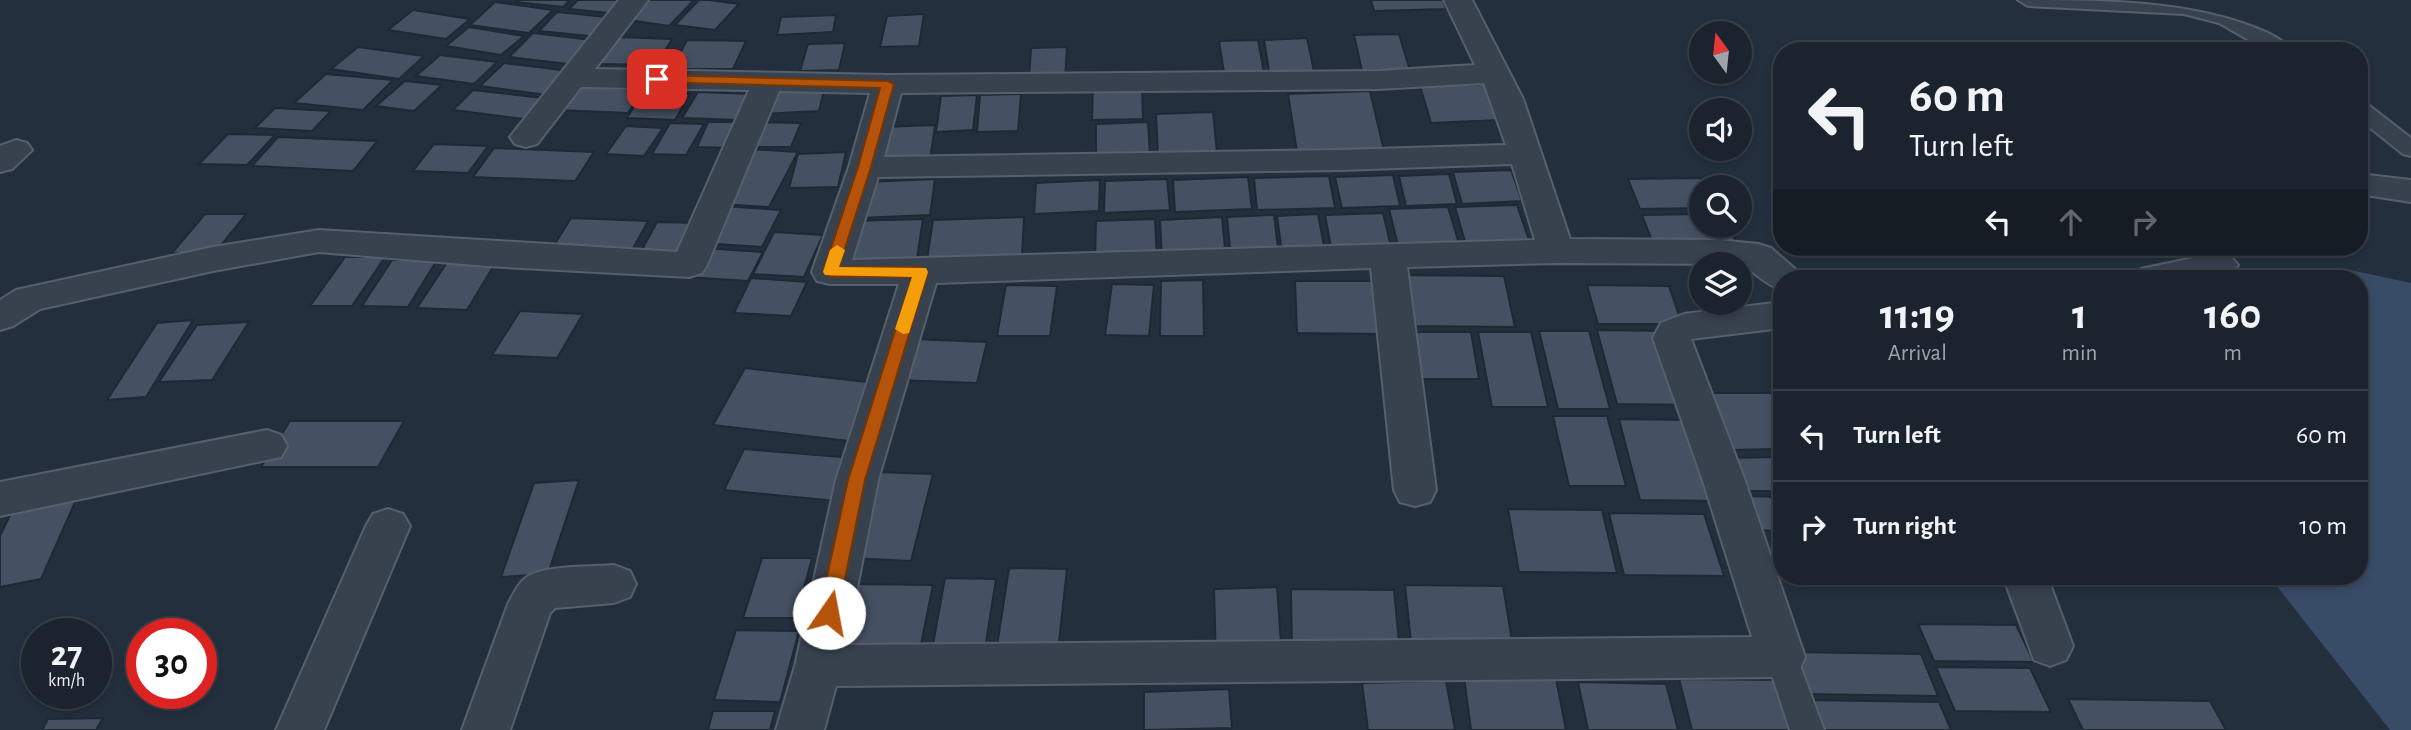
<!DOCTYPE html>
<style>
body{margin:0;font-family:"Alegreya Sans",sans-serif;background:#282f3a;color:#f1f3f6;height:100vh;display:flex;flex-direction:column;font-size:26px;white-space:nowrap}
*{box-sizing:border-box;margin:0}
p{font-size:23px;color:#a0a4aa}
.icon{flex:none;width:38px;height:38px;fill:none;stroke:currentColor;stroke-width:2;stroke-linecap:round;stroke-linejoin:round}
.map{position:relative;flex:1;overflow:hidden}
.panel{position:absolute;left:1773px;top:270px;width:595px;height:315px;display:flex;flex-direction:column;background:#1b232e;border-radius:28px;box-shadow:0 4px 10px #0003,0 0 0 2px #39404a}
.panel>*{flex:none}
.hud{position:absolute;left:1773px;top:42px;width:595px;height:214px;border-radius:28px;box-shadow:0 4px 10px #0003,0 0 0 2px #39404a;background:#1b232e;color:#f1f3f6;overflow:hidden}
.needle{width:46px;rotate:345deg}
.tools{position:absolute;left:1689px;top:21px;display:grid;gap:14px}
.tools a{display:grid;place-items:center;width:63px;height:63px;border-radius:50%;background:#1b232e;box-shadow:0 4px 10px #0003,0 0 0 2px #39404a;font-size:35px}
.speed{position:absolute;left:21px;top:618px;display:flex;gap:14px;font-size:35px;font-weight:700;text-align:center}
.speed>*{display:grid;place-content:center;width:91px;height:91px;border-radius:50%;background:#1b232e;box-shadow:0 4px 10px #0003,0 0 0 2px #39404a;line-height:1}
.speed small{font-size:18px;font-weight:400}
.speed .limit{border:10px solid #d22;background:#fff;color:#111}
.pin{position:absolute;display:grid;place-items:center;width:60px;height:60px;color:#fff;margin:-30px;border-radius:14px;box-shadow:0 4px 10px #0006}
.me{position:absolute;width:77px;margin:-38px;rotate:12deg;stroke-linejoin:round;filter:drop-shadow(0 0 5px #0008)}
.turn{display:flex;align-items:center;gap:24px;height:147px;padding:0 21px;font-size:32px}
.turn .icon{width:91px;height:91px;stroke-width:2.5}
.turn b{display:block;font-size:49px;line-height:60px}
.lanes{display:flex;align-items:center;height:66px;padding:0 21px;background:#0003;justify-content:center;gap:35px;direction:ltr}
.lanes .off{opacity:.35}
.eta{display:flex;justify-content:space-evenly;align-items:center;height:119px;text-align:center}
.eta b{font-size:42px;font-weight:700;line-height:49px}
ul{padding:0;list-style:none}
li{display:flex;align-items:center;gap:21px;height:91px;padding:0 21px;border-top:2px solid #39404a}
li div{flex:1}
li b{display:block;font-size:26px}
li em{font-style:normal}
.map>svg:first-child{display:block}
.water{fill:#394c67}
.building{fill:#455162;stroke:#1f2835;stroke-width:2}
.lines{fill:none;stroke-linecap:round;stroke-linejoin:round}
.service-casing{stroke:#565f6c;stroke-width:4}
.minor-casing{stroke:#565f6c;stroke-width:4}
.service{fill:#38414e;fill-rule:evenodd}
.minor{fill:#38414e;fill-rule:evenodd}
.route{fill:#b45309;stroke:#753606;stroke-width:2}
.slow{fill:#f59e0b}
</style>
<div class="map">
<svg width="2411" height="730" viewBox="0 0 2411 730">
<rect width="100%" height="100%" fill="#242f3e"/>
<path class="water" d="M2350 270 2411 283V730H2390L2269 576H2359V278H2280Z"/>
<g class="building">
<path d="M518 0H570L563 7 516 2Z"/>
<path d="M578 0H632L619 14 569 9Z"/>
<path d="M642 0H694L669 26 623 19Z"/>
<path d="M699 0H709L739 4 715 30 675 25Z"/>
<path d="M1371 0H1443L1446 9 1374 11Z"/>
<path d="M495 2 553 10 529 33 470 25Z"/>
<path d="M413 10 470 19 446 39 388 30Z"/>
<path d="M557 12 617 18 600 37 539 31Z"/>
<path d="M924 14 919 46 880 47 887 16Z"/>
<path d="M836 15 833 32 777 35 781 17Z"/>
<path d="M469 27 524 36 501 55 446 46Z"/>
<path d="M533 33 600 41 576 65 509 57Z"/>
<path d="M1399 34 1411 74 1363 75 1354 35Z"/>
<path d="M617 37 672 39 656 65 599 64Z"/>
<path d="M1307 38 1315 76 1270 77 1264 40Z"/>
<path d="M687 40 746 41 733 69H672Z"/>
<path d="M1258 40 1265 78 1225 79 1219 41Z"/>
<path d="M845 43 839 70 800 71 808 44Z"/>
<path d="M358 47 424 56 399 79 331 69Z"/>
<path d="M1067 47 1065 78 1029 79 1031 48Z"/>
<path d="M440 55 497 62 474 84 416 76Z"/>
<path d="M504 63 570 71 547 95 480 86Z"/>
<path d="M326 74 393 80 363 110 294 103Z"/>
<path d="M405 81 442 85 414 111 376 106Z"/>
<path d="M1487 84 1499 120 1431 123 1420 86Z"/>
<path d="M574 86 643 90 628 113 557 110Z"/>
<path d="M825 86 819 111 760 114 769 87Z"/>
<path d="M1142 86 1143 119 1092 120 1093 87Z"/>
<path d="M473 90 542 98 524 119 453 110Z"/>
<path d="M1370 91 1385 155 1298 158 1288 94Z"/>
<path d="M643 92 690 94 675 120 627 118Z"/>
<path d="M698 92 753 94 740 120 682 118Z"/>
<path d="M1021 94 1018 131 977 132 980 95Z"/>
<path d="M977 95 973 130 936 132 941 96Z"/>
<path d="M275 108 331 111 312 131 255 128Z"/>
<path d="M1213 112 1217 153 1158 155 1156 114Z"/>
<path d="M708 122H745L734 148 697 147Z"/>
<path d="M755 122 801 123 791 147H745Z"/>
<path d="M1148 122 1150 156 1096 158V124Z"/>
<path d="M670 123 704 124 686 155 652 154Z"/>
<path d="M935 125 930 161 875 163 882 127Z"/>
<path d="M626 126 663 128 644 156 606 154Z"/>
<path d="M228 134 275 135 247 165 199 164Z"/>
<path d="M278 137 377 141 353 171 252 166Z"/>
<path d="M434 144 488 146 468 173 413 171Z"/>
<path d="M494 148 594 152 575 181 473 177Z"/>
<path d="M748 149 798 152 769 207 718 204Z"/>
<path d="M846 152 838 187 789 188 798 154Z"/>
<path d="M1511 170 1522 201 1462 204 1453 172Z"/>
<path d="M1449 174 1457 204 1406 206 1399 176Z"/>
<path d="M1393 175 1400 206 1342 208 1335 177Z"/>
<path d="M1329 176 1335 208 1257 210 1254 178Z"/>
<path d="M1248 177 1252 209 1175 212 1173 180Z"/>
<path d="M1700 178 1705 187H1701V208L1640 209 1628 179Z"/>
<path d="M935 179 930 215 858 218 866 182Z"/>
<path d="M1167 179 1170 210 1104 213 1105 181Z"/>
<path d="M1100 180 1099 211 1034 214 1036 183Z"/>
<path d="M1517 205 1531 246 1467 248 1455 207Z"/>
<path d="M721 206 781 210 762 247 701 243Z"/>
<path d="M1448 207 1460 247 1399 249 1389 209Z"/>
<path d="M1383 213 1392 251 1332 253 1325 215Z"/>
<path d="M205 214H246L214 254 172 253Z"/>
<path d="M1318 214 1325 251 1282 253 1277 216Z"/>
<path d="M1701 214V226H1729L1738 247 1655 248 1642 215Z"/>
<path d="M1274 215 1279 256 1231 258 1227 217Z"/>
<path d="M1024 217 1022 256 927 259 933 220Z"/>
<path d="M1222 217 1226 259 1162 261 1160 220Z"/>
<path d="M571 218 648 221 630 254 551 250Z"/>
<path d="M923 219 916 265 843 267 852 221Z"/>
<path d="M1155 219 1157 259 1095 261 1096 221Z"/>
<path d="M657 222 699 223 681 260 637 259Z"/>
<path d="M774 232 823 235 804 277 753 274Z"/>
<path d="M702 248 763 252 748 281 686 277Z"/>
<path d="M345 257H385L352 306H310Z"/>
<path d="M392 260H437L408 307 362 306Z"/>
<path d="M448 261 496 262 467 310 417 308Z"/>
<path d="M1396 275 1504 276 1515 327 1403 326Z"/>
<path d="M751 278 807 282 791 316 734 313Z"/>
<path d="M1203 280 1204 336H1160L1161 281Z"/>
<path d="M1295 281H1376L1382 334 1297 333Z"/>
<path d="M1112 284 1154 285 1149 336 1105 335Z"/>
<path d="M1006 285 1057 286 1050 336H997Z"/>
<path d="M1587 285 1669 286 1682 324H1598Z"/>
<path d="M520 311 583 314 557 358 492 355Z"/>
<path d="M193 320 146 397 107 400 157 323Z"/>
<path d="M249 322 212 380 159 382 197 325Z"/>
<path d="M1597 330 1669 331 1694 405 1617 404Z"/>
<path d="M1539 331H1589L1610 409H1558Z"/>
<path d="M1410 332H1471L1479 379H1416Z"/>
<path d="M1478 332H1531L1548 407H1492Z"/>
<path d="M911 339 987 342 977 383 900 380Z"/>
<path d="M745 368 884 384 858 442 713 425Z"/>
<path d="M1702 393H1782V449L1722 450Z"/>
<path d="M1553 416H1607L1626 486H1569Z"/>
<path d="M1619 419 1691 420 1716 501 1640 500Z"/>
<path d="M290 421H404L378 467H261Z"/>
<path d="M744 449 853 458 836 501 724 490Z"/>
<path d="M1782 457V491H1738L1725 458Z"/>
<path d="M874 472 933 474 911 561 849 558Z"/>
<path d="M579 480 548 574 501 577 534 483Z"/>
<path d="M1740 496 1782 497V531L1751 530Z"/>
<path d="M76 500 41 579 0 587V536L12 511Z"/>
<path d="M1508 509 1602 510 1617 573 1519 572Z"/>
<path d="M1609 513 1704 514 1724 576 1624 575Z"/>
<path d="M762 558H812L796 618H743Z"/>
<path d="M1009 568 1067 569 1057 660 995 659Z"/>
<path d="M945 578 996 579 983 662 930 661Z"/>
<path d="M847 584 933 585 920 649 831 648Z"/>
<path d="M1405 585 1503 586 1514 653 1412 651Z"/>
<path d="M1277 587 1282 658 1216 660 1214 589Z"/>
<path d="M1291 589 1394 590 1400 653 1292 652Z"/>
<path d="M1918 624 2016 625 2034 662 1934 661Z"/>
<path d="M736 630 799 631 780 702 714 700Z"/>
<path d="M1789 652 1921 654 1938 696 1802 694Z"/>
<path d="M1936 667 2030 668 2051 712 1955 711Z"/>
<path d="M1464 677 1556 679 1566 730H1471Z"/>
<path d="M1679 679 1783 680 1799 730H1692Z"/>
<path d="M1446 681 1455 730H1368L1362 683Z"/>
<path d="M1578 682 1666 684 1678 730H1588Z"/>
<path d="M1229 689 1232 728 1144 730V692Z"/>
<path d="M2068 699 2210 701 2226 730H2083Z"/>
<path d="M1801 700 1939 702 1951 730H1811Z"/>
<path d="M713 711H775L770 730H708Z"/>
<path d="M103 718 96 730H42L48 719Z"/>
</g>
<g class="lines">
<defs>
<g id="service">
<path d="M2018 0C2101 0 2193 0 2266 32 2275 37 2286 42 2292 51H2268L2219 23 2184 14 2028 6Z"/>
<path d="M2359 103 2367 104 2411 138V156L2403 154 2359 119Z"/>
<path d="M1782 643 1793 647 1824 730H1790L1766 657 1771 647Z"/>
</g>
<g id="minor">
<path d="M619 0H648L595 69 888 75 1378 71 1475 65 1444 0H1472L1523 99 1570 239 1718 240 1758 244 1771 248 1795 269 1800 278H1782V290C1765 285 1753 270 1740 264L1556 263 1407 267 1436 490 1430 502 1415 506 1400 502 1394 490 1371 268 936 283 878 480 846 645 1752 637 1703 481 1653 338 1661 323 1684 314 1782 302V328L1691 339 1745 481 1805 657 1799 671 1782 677 836 686 824 730H776L795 666 836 480 899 284H830L817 281 812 272 849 167 870 93 779 91 707 265 702 273 689 277 487 266 319 252 213 271 40 309 13 326 0 330V300L16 290 213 247 319 230 677 252 749 90 581 87 537 144 526 147 515 144 510 137ZM1484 83 1506 145 1341 150 884 157 901 93 1378 89ZM1512 164 1535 240 852 260 878 177 1341 170Z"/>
<path d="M16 140 27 143 32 150 12 169 0 172V146Z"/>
<path d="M2359 174 2411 180V202L2359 194Z"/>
<path d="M2186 247H2223L2238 265 2233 273 2213 278H2136L2141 269 2193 258Z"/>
<path d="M267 430 281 435 287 446 281 457 0 516V482Z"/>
<path d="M388 509 403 514 410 526 324 730H276L366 526 373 514Z"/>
<path d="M614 565 630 571 636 584 630 597 614 603 555 608 550 613 510 730H462L508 604C513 595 518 583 527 577 544 565 593 567 614 565Z"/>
<path d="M2003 576H2047L2073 646 2066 660 2050 666 2034 660Z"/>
</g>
</defs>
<use href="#service" class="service-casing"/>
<use href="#minor" class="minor-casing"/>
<use href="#service" class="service"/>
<use href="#minor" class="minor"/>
</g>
<path class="route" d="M657 75 888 81 894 84 871 167 839 267H921L928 272 865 480 838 613 835 619 829 621 822 619 819 613 848 480 912 277H830L823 272 858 167 880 88 653 82 651 79Z"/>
<path class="slow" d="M837 245 845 250 839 267 926 268 928 272 909 333 903 334 895 329 912 277 825 275 823 272 830 250Z"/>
</svg>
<div class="tools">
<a><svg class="needle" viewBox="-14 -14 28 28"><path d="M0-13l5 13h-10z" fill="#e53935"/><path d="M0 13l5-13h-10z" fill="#a0a4aa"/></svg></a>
<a><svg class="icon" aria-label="sound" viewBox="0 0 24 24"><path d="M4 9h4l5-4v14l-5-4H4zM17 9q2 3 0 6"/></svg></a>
<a><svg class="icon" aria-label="search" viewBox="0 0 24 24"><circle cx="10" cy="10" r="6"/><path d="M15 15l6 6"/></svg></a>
<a><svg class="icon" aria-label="layers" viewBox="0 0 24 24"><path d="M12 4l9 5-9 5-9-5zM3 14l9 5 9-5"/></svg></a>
</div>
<div class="speed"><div>27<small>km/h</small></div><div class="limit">30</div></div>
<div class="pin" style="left:657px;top:79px;background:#d93025"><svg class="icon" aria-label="arrive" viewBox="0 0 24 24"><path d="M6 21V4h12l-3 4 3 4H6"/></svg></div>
<svg class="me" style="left:829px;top:613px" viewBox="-20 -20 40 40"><circle r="19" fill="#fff"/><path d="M0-13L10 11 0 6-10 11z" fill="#b45309"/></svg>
<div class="hud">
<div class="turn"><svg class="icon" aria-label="left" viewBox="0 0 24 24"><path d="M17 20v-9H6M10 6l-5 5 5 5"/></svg><div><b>60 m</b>Turn left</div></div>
<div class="lanes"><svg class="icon" aria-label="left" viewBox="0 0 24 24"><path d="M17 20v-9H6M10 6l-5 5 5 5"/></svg><svg class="icon off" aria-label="ahead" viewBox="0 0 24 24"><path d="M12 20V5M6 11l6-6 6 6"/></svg><svg class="icon off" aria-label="right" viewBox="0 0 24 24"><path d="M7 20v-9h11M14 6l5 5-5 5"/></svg></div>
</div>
<section class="panel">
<div class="eta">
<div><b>11:19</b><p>Arrival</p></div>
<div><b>1</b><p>min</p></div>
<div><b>160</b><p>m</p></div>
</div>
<ul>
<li><svg class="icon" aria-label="left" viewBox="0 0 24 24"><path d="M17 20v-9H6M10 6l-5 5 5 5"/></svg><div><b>Turn left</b></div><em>60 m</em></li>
<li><svg class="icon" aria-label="right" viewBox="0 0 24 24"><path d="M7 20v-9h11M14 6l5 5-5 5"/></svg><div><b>Turn right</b></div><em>10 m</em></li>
</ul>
</section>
</div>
